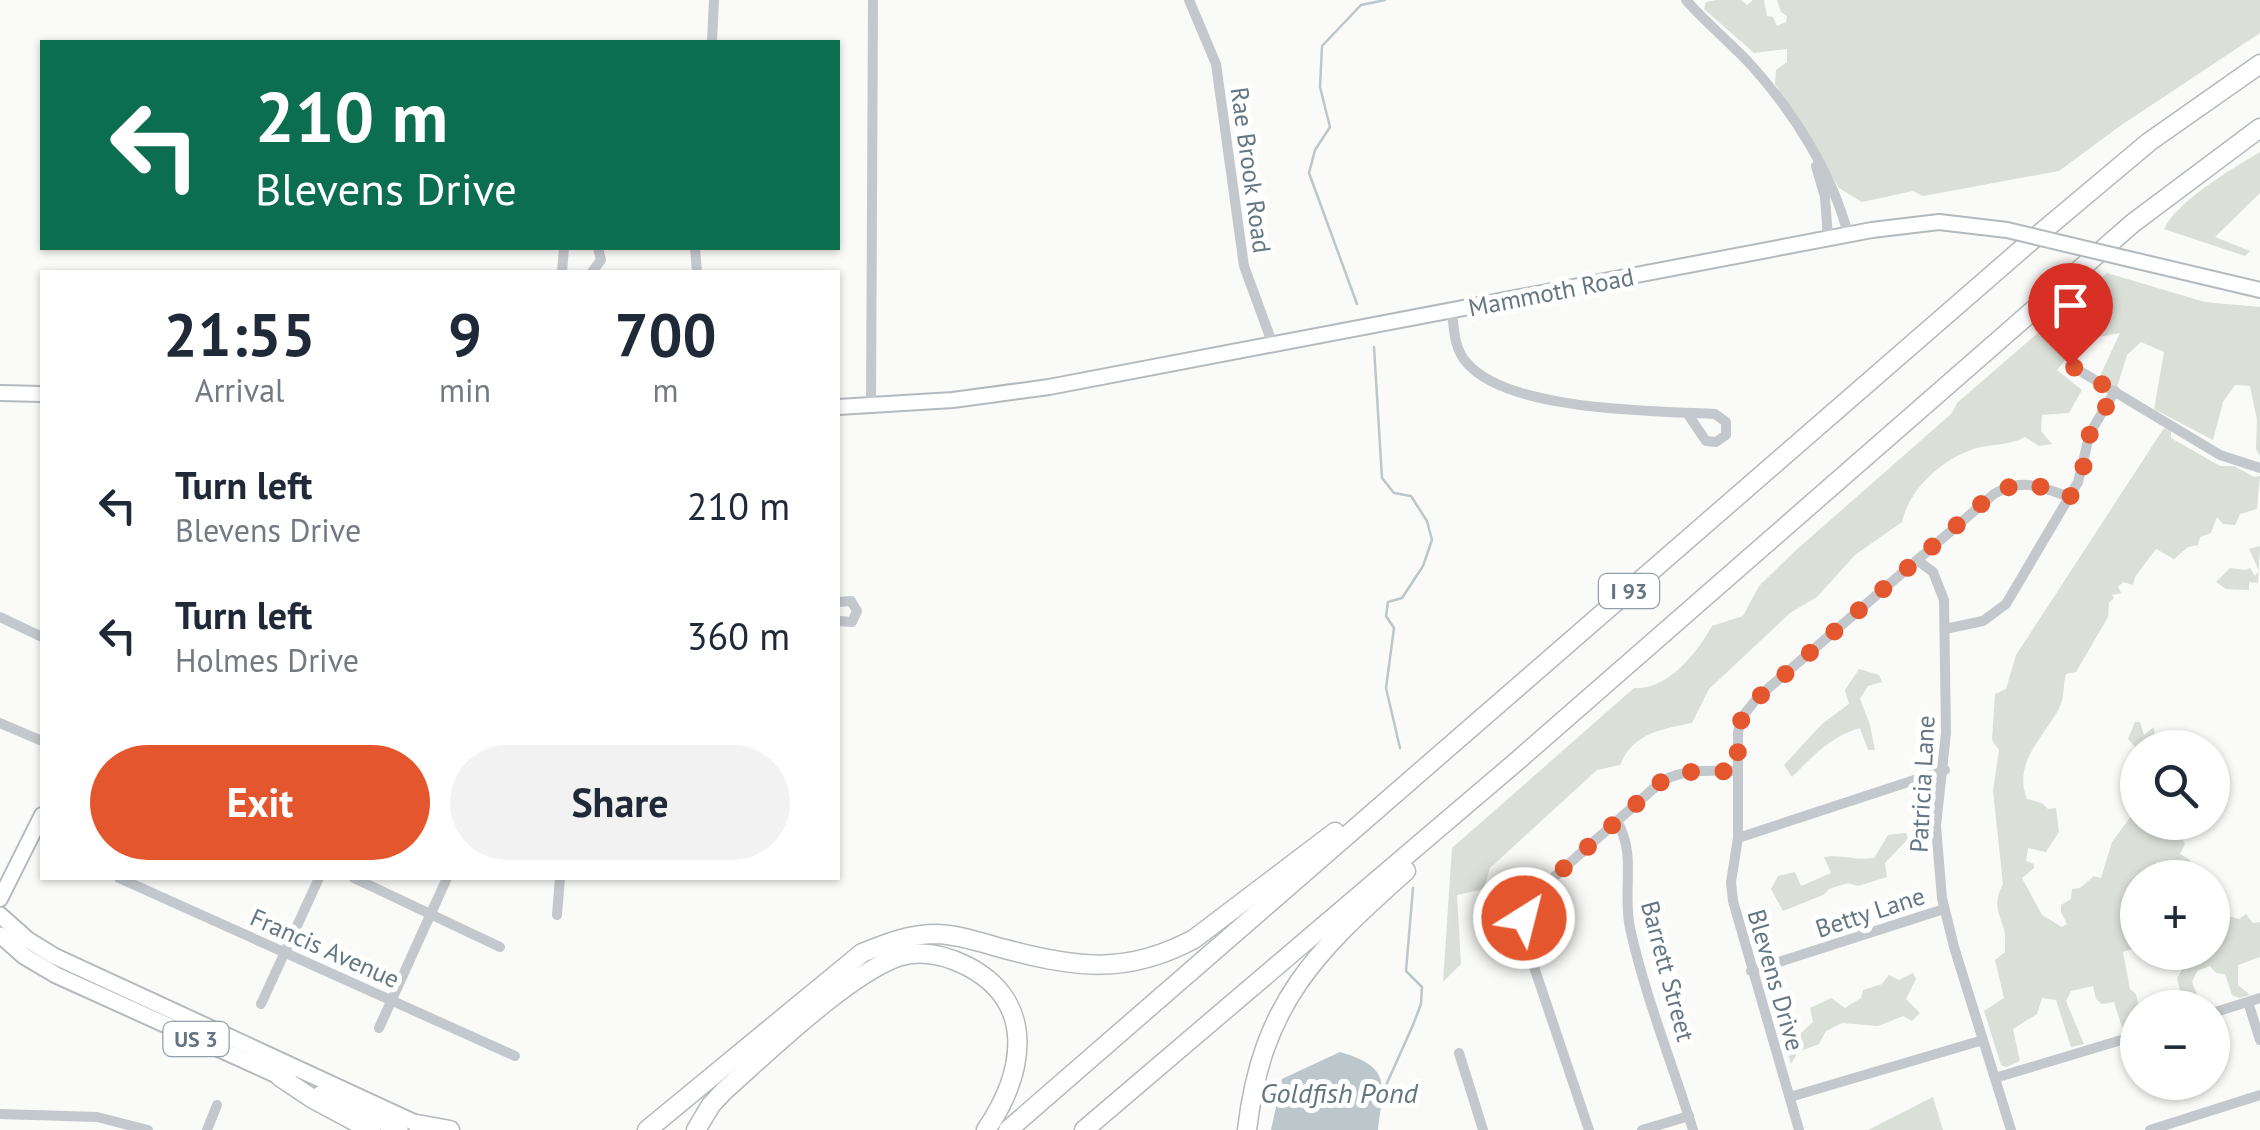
<!DOCTYPE html>
<meta charset="utf-8">
<style>
body{margin:0;font-family:"PT Sans",sans-serif;background:#f2f2f3;color:#1f2937;height:100vh;display:flex;flex-direction:column;font-size:38px;white-space:nowrap}
*{box-sizing:border-box;margin:0}
p{font-size:32px;color:#747a83}
.icon{flex:none;width:55px;height:55px;fill:none;stroke:currentColor;stroke-width:2;stroke-linecap:round;stroke-linejoin:round}
.map{position:relative;flex:1;overflow:hidden}
.sheet{position:absolute;left:40px;top:270px;width:800px;height:610px;display:flex;flex-direction:column;background:#fff;border-radius:0px;box-shadow:0 2px 8px #0004}
.sheet>*{flex:none}
.top-card{position:absolute;left:40px;top:40px;width:800px;height:210px;border-radius:0px;box-shadow:0 2px 8px #0004;background:#0b6e4f;color:#fff;overflow:hidden}
.fabs{position:absolute;left:2120px;top:730px;display:grid;gap:20px}
.fabs a{display:grid;place-items:center;width:110px;height:110px;border-radius:50%;background:#fff;box-shadow:0 2px 8px #0004;font-size:50px}
.pin{position:absolute;display:grid;place-items:center;width:85px;height:85px;color:#fff;margin:-102px -42px;border-radius:50% 50% 50% 0;rotate:-45deg;box-shadow:0 0 10px #0007}
.pin .icon{rotate:45deg}
.me{position:absolute;width:110px;margin:-55px;rotate:36deg;stroke-linejoin:round;filter:drop-shadow(0 0 8px #0008)}
.turn{display:flex;align-items:center;gap:35px;height:210px;padding:0 50px;font-size:45px}
.turn .icon{width:130px;height:130px;stroke-width:2.5}
.turn b{display:block;font-size:70px;line-height:85px}
.eta{display:flex;justify-content:space-evenly;align-items:center;height:170px;text-align:center}
.eta b{font-size:60px;font-weight:700;line-height:70px}
.primary-button{display:flex;gap:20px;margin-top:auto;padding:20px 50px}
.primary-button a{flex:1;height:115px;border-radius:60px;background:#e4572e;color:#fff;font-size:40px;font-weight:700;line-height:115px;text-align:center}
.primary-button a+a{background:#f2f2f3;color:#1f2937}
ul{padding:0;list-style:none}
li{display:flex;align-items:center;gap:30px;height:130px;padding:0 50px}
li div{flex:1}
li b{display:block;font-size:38px}
li em{font-style:normal}
.map>svg:first-child{display:block}
.green{fill:#dadfd7}
.water{fill:#bbc7cb}
.lines{fill:none;stroke-linecap:round;stroke-linejoin:round}
.stream{stroke:#bbc7cb;stroke-width:2.5}
.secondary-casing{stroke:#b3babf;stroke-width:18}
.primary-casing{stroke:#b5babe;stroke-width:19}
.highway-casing{stroke:#b4b9bd;stroke-width:21}
.street{stroke:#c3c8cc;stroke-width:10}
.secondary{stroke:#fff;stroke-width:14}
.primary{stroke:#fff;stroke-width:15}
.highway{stroke:#fff;stroke-width:18}
.secondary-bridge-casing{stroke:#b3babf;stroke-width:18;stroke-linecap:butt}
.secondary-bridge{stroke:#fff;stroke-width:14}
.route{stroke:#e4572e;stroke-width:18;stroke-dasharray:0 32.4}
.labels{text-anchor:middle;stroke-width:10;stroke-linejoin:round;paint-order:stroke}
.shield{fill:#fff;stroke:#939fa8;stroke-width:2.5}
.shield-label{font-size:22px;font-weight:bold;fill:#657683}
.street-label{font-size:25px;fill:#657683;stroke:#fff}
.water-label{font-size:28px;font-style:italic;fill:#60757c;stroke:#fff}
</style>
<div class="map">
<svg width="2260" height="1130" viewBox="0 0 2260 1130">
<rect width="100%" height="100%" fill="#fafaf8"/>
<g class="green">
<path d="M1717 0H1741L1747 5 1753 0H1764L1767 16 1773 17 1777 26 1786 22 1787 16 1781 12 1777 0H2260V33L2120 126 2059 171 1923 196 1913 191 1862 202 1839 188 1775 84 1776 70 1787 62V49L1754 53 1704 9 1706 2Z"/>
<path d="M2260 152V193L2215 237 2250 251 2245 256 2164 229C2178 200 2232 169 2260 152Z"/>
<path d="M2107 273 2205 302 2260 307V456L2256 449 2257 420 2250 386 2235 385 2223 402 2213 440 2154 409 2164 352 2141 342 2127 355 2117 387 2099 378 2120 333 2098 337 2087 334 2057 370 2082 390 2069 413 2042 415 2041 431 2052 444 2039 446 2025 437C2006 447 1989 443 1971 450 1940 461 1909 490 1902 522L1855 555 1817 597 1790 613 1709 689 1692 723C1662 729 1633 733 1620 765L1597 770 1490 868 1484 889 1457 895 1461 964 1443 982 1452 848 1634 688C1668 690 1696 654 1712 626L1743 616 1759 586 1795 551 1951 414 1958 402Z"/>
<path d="M2164 428 2171 431V438L2220 466H2234L2254 477 2260 476 2257 509 2240 514 2235 525 2223 524 2217 517 2211 533 2200 537 2198 545 2188 547 2174 559 2156 549 2135 577 2133 585 2123 582 2118 587 2121 593 2112 595 2114 598 2109 603 2108 617 2076 672 2066 674C2062 687 2066 698 2057 712 2041 740 2013 764 2027 799L2042 803 2048 809 2056 808 2059 832 2046 852 2028 848 2026 861 2034 864V868L2022 878 2042 915 2062 927 2067 924 2061 912V905L2071 899 2072 889 2080 888 2094 876 2101 878 2112 842 2137 808 2138 822 2189 823 2181 835 2185 844 2180 854 2190 860 2180 877 2138 878 2137 947 2123 952 2130 989 2136 994 2139 1007 2137 1032 2122 1027 2114 1002 2102 1004 2096 999 2093 986 2071 991 2066 1001 2084 1044 2071 1047 2056 1000 2042 998 2037 1014 2013 1029 2020 1061 2006 1067 2001 1065 1984 1011 2004 998 1995 960 2005 952C2005 944 2006 933 2003 926 1997 909 1994 901 2003 884L1993 791 1999 750 1992 740 1995 694 2006 689 2016 655Z"/>
<path d="M2260 546 2258 583 2249 582V590L2226 589 2216 582 2230 568 2245 570 2250 568 2255 576 2259 571 2249 549Z"/>
<path d="M1859 669 1879 675 1882 682 1868 686 1860 699 1870 725 1875 750H1868L1860 728C1831 736 1813 756 1792 777L1784 765 1822 724 1849 704 1845 690Z"/>
<path d="M2135 722H2140L2144 735 2154 727 2156 745 2137 749 2128 739Z"/>
<path d="M1906 833 1908 839 1885 863 1887 877 1858 886 1848 883 1829 889 1823 895 1783 911 1771 889 1778 876 1795 872 1801 886 1831 873 1824 857C1843 854 1856 861 1874 858L1888 835Z"/>
<path d="M2213 912 2239 919 2246 914 2253 923 2260 922V957L2238 965V985L2250 995 2239 998 2232 995 2225 974 2216 973 2210 966 2197 971 2192 982 2198 997 2197 1007H2184L2177 978 2183 968 2179 953 2212 952Z"/>
<path d="M1913 973 1916 979 1906 999 1920 1013 1912 1021 1903 1016 1878 1026 1842 1023 1826 1031 1819 1044 1798 1052 1791 1064 1782 1036 1800 1034 1813 1022 1810 1008 1831 998 1845 1008 1861 998 1863 990 1882 984 1889 975 1899 980Z"/>
<path d="M1933 1097 1943 1130H1868Z"/>
</g>
<path class="water" d="M1340 1052C1391 1067 1384 1083 1378 1130H1271L1282 1079Z"/>
<g class="lines">
<g class="stream">
<path d="M1357 304 1309 173 1315 150 1330 127 1320 87 1322 46 1361 5 1385 0"/>
<path d="M1374 347 1382 478 1394 493 1411 496 1427 521 1432 540 1423 566 1402 598 1388 602 1386 616 1394 628 1386 688 1400 748"/>
<path d="M1383 1092 1413 1025 1421 1004 1422 987 1406 971 1413 888"/>
</g>
<defs>
<g id="secondary">
<path d="M2129 259 2260 290"/>
<path d="M0 393 42 394"/>
<path d="M838 407 953 400 1049 387 1872 230 1939 222 2007 230"/>
<path d="M0 899 42 815"/>
</g>
<g id="primary">
<path d="M0 915 28 940 54 956 424 1127"/>
<path d="M0 935 24 956 56 975 290 1081"/>
<path d="M320 1094 400 1130"/>
</g>
<g id="highway">
<path d="M280 1077 313 1099 371 1130"/>
<path d="M417 1124 450 1130"/>
<path d="M647 1130 862 953C887 943 909 934 937 934 960 935 983 943 1005 949 1076 968 1127 975 1194 939L1335 832"/>
<path d="M696 1130 711 1105 724 1091C766 1054 850 972 901 956 923 950 947 956 967 966 1038 1003 1024 1074 986 1130"/>
<path d="M1008 1130 2031 241 2149 142 2260 64"/>
<path d="M1084 1130 1516 762 2133 223 2260 128"/>
<path d="M1247 1130C1262 1003 1315 952 1406 871"/>
</g>
</defs>
<use href="#secondary" class="secondary-casing"/>
<use href="#primary" class="primary-casing"/>
<use href="#highway" class="highway-casing"/>
<g class="street">
<path d="M1189 0 1216 64 1244 266 1273 345"/>
<path d="M1686 0C1706 23 1731 43 1752 66 1794 113 1832 173 1848 234"/>
<path d="M712 42 714 0"/>
<path d="M1816 166 1825 197 1828 238"/>
<path d="M695 248 697 272"/>
<path d="M562 272 564 248"/>
<path d="M592 272 601 260 598 248"/>
<path d="M1452 312C1454 329 1454 349 1467 363 1508 411 1653 411 1715 414L1726 422V435L1716 442 1706 441 1687 413"/>
<path d="M2070 365 2220 455 2260 468"/>
<path d="M871 407 873 0"/>
<path d="M1917 560 1933 572 1944 600 1946 733 1936 826 1942 898 1954 947 2011 1130"/>
<path d="M838 602 851 601 857 611 852 622 838 621"/>
<path d="M0 617 42 637"/>
<path d="M1945 629 1983 621 2006 604 2078 482 2090 433 2115 391"/>
<path d="M0 723 42 741"/>
<path d="M1617 821C1637 856 1622 890 1630 928 1645 996 1672 1063 1693 1130"/>
<path d="M1738 838 1945 770"/>
<path d="M119 878 515 1056"/>
<path d="M354 878 500 947"/>
<path d="M557 915 560 878"/>
<path d="M1751 971 1944 909"/>
<path d="M2248 1002 2260 1040"/>
<path d="M261 1004 319 878"/>
<path d="M2212 1013 2260 998"/>
<path d="M379 1028 447 878"/>
<path d="M1459 1053 1483 1130"/>
<path d="M1995 1078 2138 1035"/>
<path d="M1790 1097 1983 1040"/>
<path d="M0 1114 97 1117 148 1130"/>
<path d="M207 1130 217 1105"/>
<path d="M1589 1130 1527 946C1522 926 1524 911 1536 893L1662 781C1685 768 1711 771 1737 771"/>
<path d="M1642 1130 1689 1116"/>
<path d="M1799 1130 1733 901 1731 882 1738 838V732L1742 717 1758 697 1994 494C2022 477 2041 487 2069 497"/>
<path d="M2150 1130 2260 1095"/>
</g>
<use href="#secondary" class="secondary"/>
<use href="#primary" class="primary"/>
<use href="#highway" class="highway"/>
<defs>
<path id="secondary-bridge" d="M2007 230 2129 259"/>
</defs>
<use href="#secondary-bridge" class="secondary-bridge-casing"/>
<use href="#secondary-bridge" class="secondary-bridge"/>
</g>
<g class="lines">
<path class="route" d="M1524 918 1536 893 1662 781 1689 772 1737 771 1739 724 1752 703 1987 499C2020 476 2035 484 2070 497L2082 474 2090 433 2115 392 2070 365"/>
</g>
<g class="labels">
<g class="shield">
<rect x="1599" y="574" width="60" height="34" rx="8"/>
<rect x="163.5" y="1022" width="65" height="34" rx="8"/>
</g>
<g class="shield-label">
<text x="1629" y="599">I 93</text>
<text x="196" y="1047">US 3</text>
</g>
<g class="street-label">
<text transform="translate(1251 170) rotate(82)" y="9">Rae Brook Road</text>
<text transform="translate(1551 292) rotate(-11)" y="9">Mammoth Road</text>
<text transform="translate(1922 784) rotate(-87)" y="9">Patricia Lane</text>
<text transform="translate(1870 912) rotate(-18)" y="9">Betty Lane</text>
<text transform="translate(325 948) rotate(24)" y="9">Francis Avenue</text>
<text transform="translate(1668 971) rotate(75)" y="9">Barrett Street</text>
<text transform="translate(1776 980) rotate(74)" y="9">Blevens Drive</text>
</g>
<g class="water-label">
<text x="1339" y="1103">Goldfish Pond</text>
</g>
</g>
</svg>
<div class="fabs">
<a><svg class="icon" aria-label="search" viewBox="0 0 24 24"><circle cx="10" cy="10" r="6"/><path d="M15 15l6 6"/></svg></a>
<a>+</a>
<a>−</a>
</div>
<div class="pin" style="left:2070px;top:365px;background:#d93025"><svg class="icon" aria-label="arrive" viewBox="0 0 24 24"><path d="M6 21V4h12l-3 4 3 4H6"/></svg></div>
<svg class="me" style="left:1524px;top:918px" viewBox="-20 -20 40 40"><circle r="17" fill="#e4572e" stroke="#fff" stroke-width="3"/><path d="M0-11L8 9 0 5-8 9z" fill="#fff"/></svg>
<div class="top-card">
<div class="turn"><svg class="icon" aria-label="left" viewBox="0 0 24 24"><path d="M17 20v-9H6M10 6l-5 5 5 5"/></svg><div><b>210 m</b>Blevens Drive</div></div>
</div>
<section class="sheet">
<div class="eta">
<div><b>21:55</b><p>Arrival</p></div>
<div><b>9</b><p>min</p></div>
<div><b>700</b><p>m</p></div>
</div>
<ul>
<li><svg class="icon" aria-label="left" viewBox="0 0 24 24"><path d="M17 20v-9H6M10 6l-5 5 5 5"/></svg><div><b>Turn left</b><p>Blevens Drive</p></div><em>210 m</em></li>
<li><svg class="icon" aria-label="left" viewBox="0 0 24 24"><path d="M17 20v-9H6M10 6l-5 5 5 5"/></svg><div><b>Turn left</b><p>Holmes Drive</p></div><em>360 m</em></li>
</ul>
<div class="primary-button"><a>Exit</a><a>Share</a></div>
</section>
</div>
